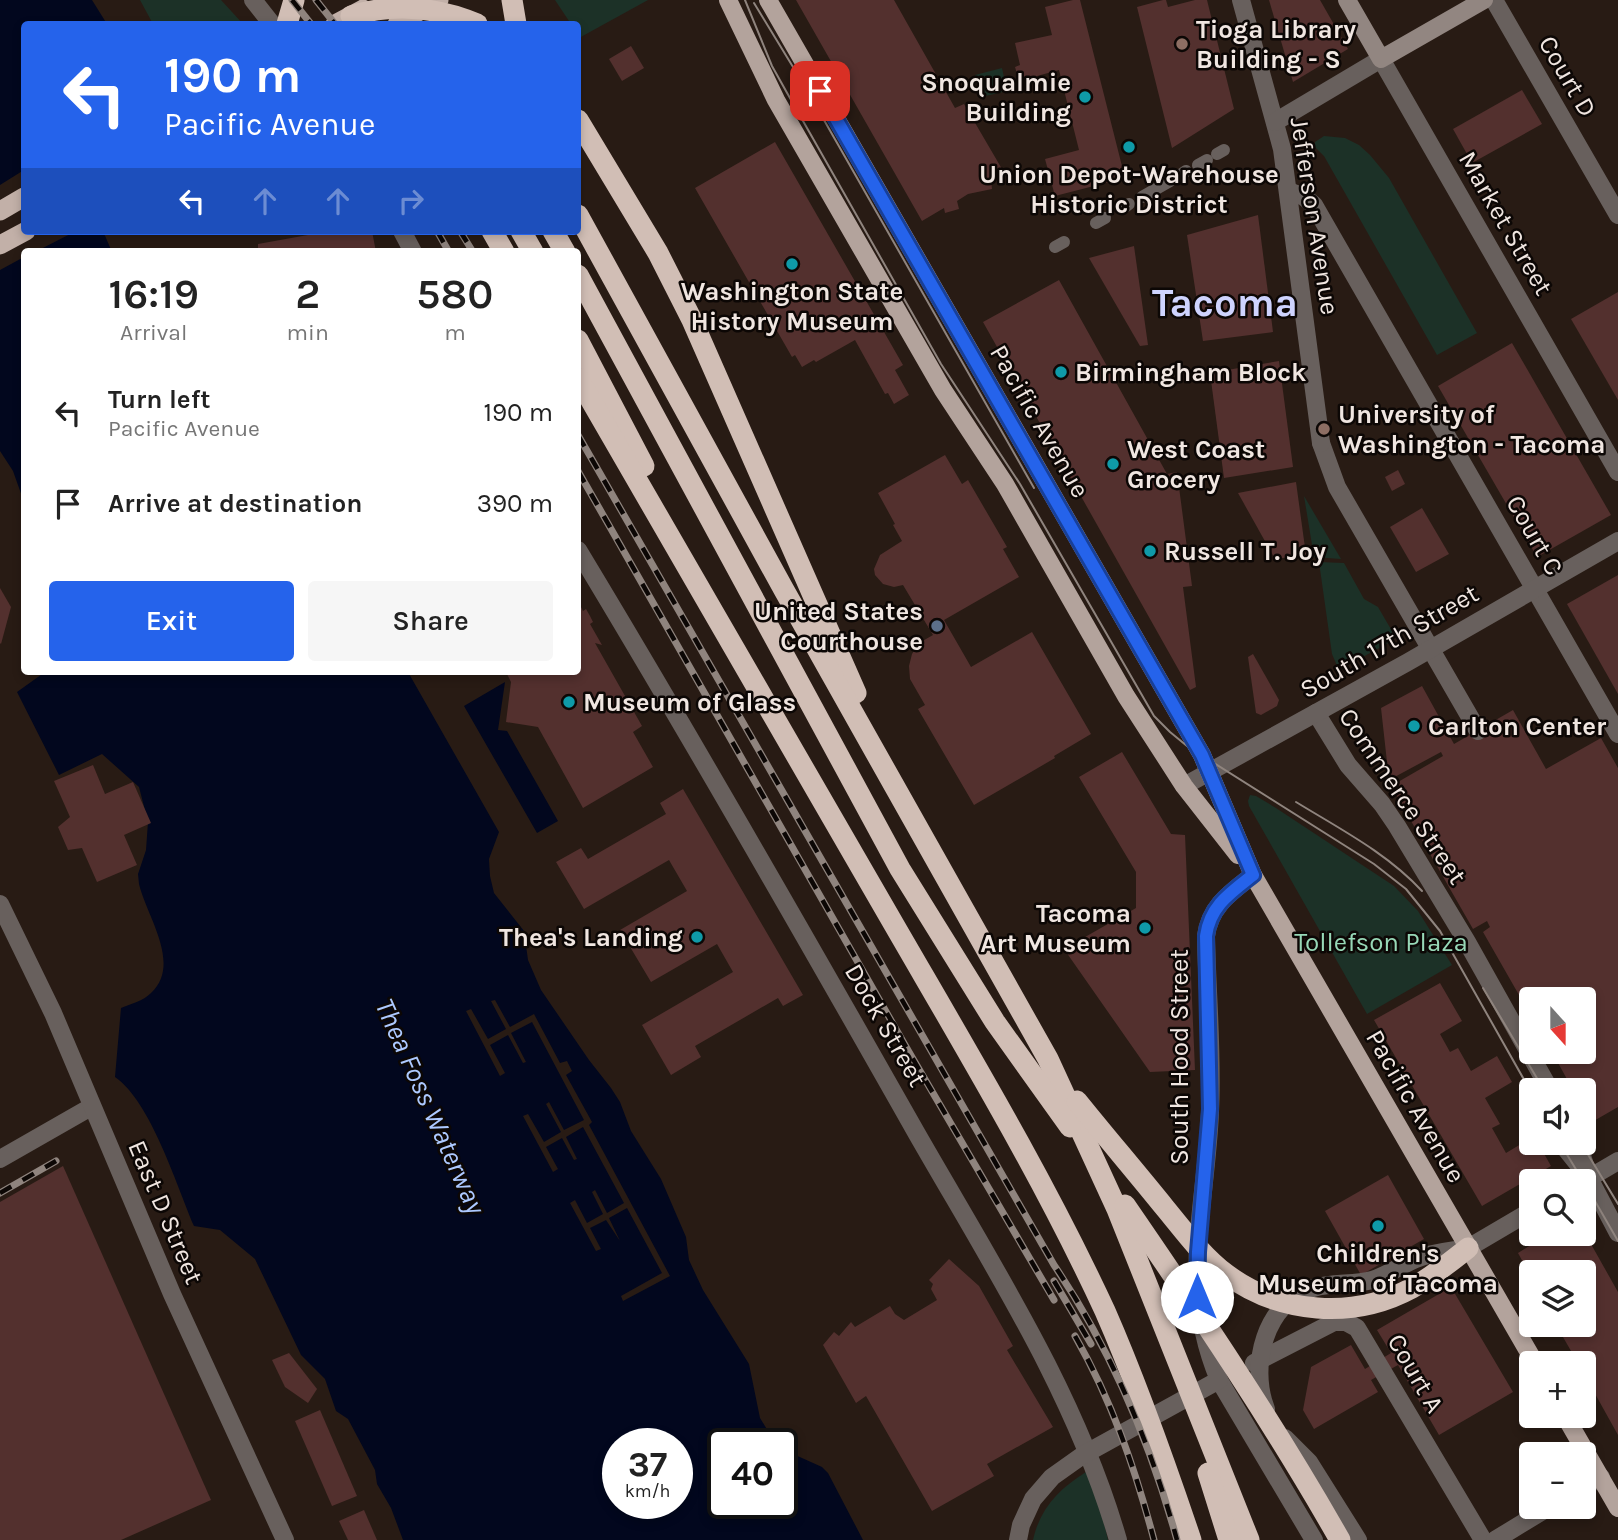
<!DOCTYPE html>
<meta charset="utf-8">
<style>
body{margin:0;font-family:Karla,sans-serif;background:#f6f6f6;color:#222;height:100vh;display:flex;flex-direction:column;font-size:26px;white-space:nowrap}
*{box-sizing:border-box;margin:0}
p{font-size:23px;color:#767676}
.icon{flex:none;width:38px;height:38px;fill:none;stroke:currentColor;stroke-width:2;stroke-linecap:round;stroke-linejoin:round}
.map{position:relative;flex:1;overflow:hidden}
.details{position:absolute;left:21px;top:248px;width:560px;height:427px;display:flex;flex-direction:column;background:#fff;border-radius:7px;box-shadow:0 4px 10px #0003}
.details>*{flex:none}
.top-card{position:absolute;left:21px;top:21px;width:560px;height:214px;border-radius:7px;box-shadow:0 4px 10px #0003;background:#2563eb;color:#fff;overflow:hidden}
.needle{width:46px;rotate:159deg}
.fabs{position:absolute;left:1519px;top:987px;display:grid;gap:14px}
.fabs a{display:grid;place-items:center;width:77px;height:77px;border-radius:7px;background:#fff;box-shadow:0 4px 10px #0003;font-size:35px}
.speed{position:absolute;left:602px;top:1428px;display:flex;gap:14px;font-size:35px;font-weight:700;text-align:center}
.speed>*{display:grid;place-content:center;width:91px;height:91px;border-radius:50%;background:#fff;box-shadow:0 4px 10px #0003;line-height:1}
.speed small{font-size:18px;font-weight:400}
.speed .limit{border:4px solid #111;border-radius:10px;background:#fff;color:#111}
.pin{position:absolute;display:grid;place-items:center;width:60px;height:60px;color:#fff;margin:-30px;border-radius:14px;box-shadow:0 4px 10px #0006}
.me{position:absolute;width:77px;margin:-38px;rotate:0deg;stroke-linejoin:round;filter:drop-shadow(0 0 5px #0008)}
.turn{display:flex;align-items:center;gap:24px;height:147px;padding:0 28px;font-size:32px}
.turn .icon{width:91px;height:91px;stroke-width:2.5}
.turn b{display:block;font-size:49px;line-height:60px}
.lanes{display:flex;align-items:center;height:66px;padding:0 28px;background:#0003;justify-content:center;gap:35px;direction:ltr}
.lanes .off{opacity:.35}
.eta{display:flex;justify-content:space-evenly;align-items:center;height:119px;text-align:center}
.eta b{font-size:42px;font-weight:600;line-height:49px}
.action{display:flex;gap:14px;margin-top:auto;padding:14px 28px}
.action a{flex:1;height:80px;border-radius:7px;background:#2563eb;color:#fff;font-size:28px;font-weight:600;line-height:80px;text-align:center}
.action a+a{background:#f6f6f6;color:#222}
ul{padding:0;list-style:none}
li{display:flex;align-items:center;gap:21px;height:91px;padding:0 28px}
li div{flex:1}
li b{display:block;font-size:26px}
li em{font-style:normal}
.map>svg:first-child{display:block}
.green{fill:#1c3127}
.water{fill:#02071e;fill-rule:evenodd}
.pier{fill:#281b14}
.building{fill:#53302e}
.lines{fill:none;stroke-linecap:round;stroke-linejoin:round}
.pedestrian{stroke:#68605d;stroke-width:12}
.minor{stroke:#68605d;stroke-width:18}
.tertiary{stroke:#68605d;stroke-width:18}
.secondary{stroke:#928681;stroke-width:18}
.primary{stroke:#b3a39c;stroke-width:18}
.trunk{stroke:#c2b0a8;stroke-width:19}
.motorway{stroke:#d1beb5;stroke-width:21}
.tram{stroke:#8f847e;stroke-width:2}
.rail-casing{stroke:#8f847e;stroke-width:7}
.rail{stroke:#0c0705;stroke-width:4.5;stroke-dasharray:13;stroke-linecap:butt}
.route-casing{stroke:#184099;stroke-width:18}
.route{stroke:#2563eb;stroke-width:12}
.education-dot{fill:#8d6e63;stroke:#0c0705;stroke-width:2.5}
.culture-dot{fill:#0f9aa8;stroke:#0c0705;stroke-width:2.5}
.service-dot{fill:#5c6f8a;stroke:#0c0705;stroke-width:2.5}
.labels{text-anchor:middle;stroke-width:5;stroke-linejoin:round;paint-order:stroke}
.poi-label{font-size:26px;font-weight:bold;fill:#f0e6e1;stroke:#0c0705;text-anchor:start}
.street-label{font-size:26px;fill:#f0e6e1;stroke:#0c0705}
.park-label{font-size:26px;fill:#97d8b7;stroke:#0c0705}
.water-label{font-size:28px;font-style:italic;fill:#adc9ff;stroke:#0c0705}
.town-label{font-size:40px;font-weight:bold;fill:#ced3fe;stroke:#0c0705}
</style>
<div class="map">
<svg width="1618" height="1540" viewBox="0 0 1618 1540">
<rect width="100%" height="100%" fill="#281b14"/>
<g class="green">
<path d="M140 0H221L243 24H153Z"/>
<path d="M555 0H648L579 38 578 24H571Z"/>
<path d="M1002 68 1007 91 981 97 975 75Z"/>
<path d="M1324 136 1345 138 1359 145 1370 155 1389 178 1477 333 1437 355 1324 156 1315 147V142Z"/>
<path d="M1304 496 1341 559 1314 557Z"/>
<path d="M1319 562 1344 563 1364 599 1378 607 1392 631 1393 636 1390 642 1339 670 1332 654Z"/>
<path d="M1250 795 1256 796 1276 808 1394 886 1418 911 1452 965 1367 1014 1249 806 1248 801Z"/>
<path d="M1086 1472 1100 1505 1108 1540H1033C1040 1508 1059 1489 1086 1472Z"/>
</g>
<g class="water">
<path d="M0 0H92L107 24H24V231H103L112 252H24V502L13 471 0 451Z"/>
<path d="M45 672H408L499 832 489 859 490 876 494 893 524 931 528 960 541 990 589 1060 611 1088 620 1102 631 1131 661 1179 686 1237 689 1260 703 1290 749 1364 760 1418 776 1444H723V1503H782V1449L822 1467 828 1473 863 1540H403L391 1508 377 1484 375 1470 348 1419 336 1411 325 1379 301 1355 255 1259 220 1230 194 1226C176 1184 151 1102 115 1077L121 1008C131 1004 143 1001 151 993 182 964 147 917 139 884L138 874 146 850 148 822 139 787 102 754 59 775 17 692ZM618 1444H677V1503H618Z"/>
<path d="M505 682 498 730 507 731 558 821 537 833 464 706Z"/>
</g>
<g class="pier">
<path d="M24 170V231H76L35 252H24V257L0 270V185Z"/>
<path d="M495 1000 510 1027 534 1014 560 1063 567 1061 572 1071 566 1075 592 1122 589 1125 670 1276 623 1301 621 1296 662 1273 627 1208 609 1218 620 1241 606 1220 590 1228 601 1249 596 1251 570 1203 575 1200 587 1223 603 1214 592 1192 595 1190 607 1213 624 1203 583 1127 566 1137 577 1159 574 1160 562 1138 546 1147 558 1169 553 1172 523 1116 528 1114 544 1142 561 1132 546 1104 549 1102 564 1130 584 1120 532 1022 511 1033 526 1062 523 1063 508 1035 490 1045 505 1073 500 1076 466 1011 471 1009 488 1039 506 1029 491 1001Z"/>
</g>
<g class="building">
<path d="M796 0H894L955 108 964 104 1002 169 998 178 991 181 992 189 968 194 957 201 959 209 945 213 944 208 922 221Z"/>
<path d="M1073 0H1080L1125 178 1055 196 1045 159 1079 150 1059 70 1037 76 1038 80 1020 84 1015 67 1020 65 1015 43 1052 35 1045 7Z"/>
<path d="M1163 0H1166L1168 7 1195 0H1207L1234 109 1172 148 1137 7Z"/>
<path d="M1269 0H1320L1348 49 1293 82Z"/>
<path d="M631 46 644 68 622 81 609 59Z"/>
<path d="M1522 90 1542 124 1472 163 1453 129Z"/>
<path d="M775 142 903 365 895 370 909 395 894 404 888 393 885 394 855 340 816 362 814 360 802 367 795 355 792 357 695 188Z"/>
<path d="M1258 215 1273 332 1203 341 1187 235Z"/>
<path d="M330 231H348V234L372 231 376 252H249L258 249V244Z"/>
<path d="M1134 246 1148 345 1140 346 1089 258Z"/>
<path d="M1059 280 1167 474 1177 472 1192 586 1183 587 1196 687 1190 690 983 322Z"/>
<path d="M1618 292V400L1571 319Z"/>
<path d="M1512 343 1611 515 1537 557 1438 386Z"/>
<path d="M1279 361 1293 467 1224 478 1210 373Z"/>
<path d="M945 455 962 484 968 480 1007 547 1003 549 1019 577 944 620 971 667 1032 632 1091 734 1054 756 1055 758 974 805 918 709 925 705 910 679 909 666 912 654 919 643 933 635 903 585 894 587 883 584 875 575 874 569 880 555 902 541 893 525 895 524 878 493Z"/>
<path d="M1398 470 1405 484 1392 491 1385 477Z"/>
<path d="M1296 482 1306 555 1275 559 1238 493Z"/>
<path d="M1422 508 1449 554 1416 572 1390 527Z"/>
<path d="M1618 575V694L1567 604Z"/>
<path d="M0 588 11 607 1 644 0 643Z"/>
<path d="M578 601 583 611 586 609 590 616 593 622 590 624 602 645 595 643 642 726 633 732 653 767 583 808 538 727 506 722 511 682 506 672H578Z"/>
<path d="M1253 654 1279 700 1277 706 1261 715 1256 713 1248 657Z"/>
<path d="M1422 686 1454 744 1513 710 1546 769 1601 738 1618 768V1107L1592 1122 1584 1108V1090H1573L1552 1052H1584V999H1531V1016L1483 932 1490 927 1487 921 1473 929 1391 786 1443 756 1441 752 1389 780 1381 708Z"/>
<path d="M1122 752 1171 834 1185 835 1195 1070 1150 1072 1064 949 1136 908V872L1079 777Z"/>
<path d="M93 765 105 794 133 782 151 823 124 835 137 865 97 882 82 848 68 850 58 827 70 817 54 781Z"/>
<path d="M683 789 803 995 783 1006 778 998 695 1046 701 1057 671 1075 642 1025 733 972 717 944 651 982 620 930 687 891 669 860 584 909 556 862 581 848 588 859 666 814 660 803Z"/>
<path d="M1440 983 1462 1021 1440 1034 1450 1052 1458 1048 1471 1071 1497 1056 1512 1082 1485 1098 1500 1124 1492 1128 1506 1153 1531 1138V1143H1538L1551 1166 1482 1206 1374 1020Z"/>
<path d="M63 1166 211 1500 121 1540H0V1202Z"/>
<path d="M1388 1175 1424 1239 1361 1275 1325 1211Z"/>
<path d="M1587 1237 1618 1292V1435L1584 1374V1363H1578L1556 1325H1584V1272L1529 1273 1518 1253 1536 1242 1537 1244 1555 1240 1574 1245Z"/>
<path d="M949 1259 979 1286 1013 1346 1007 1350 1053 1427 987 1464 994 1476 932 1511 866 1396 856 1403 823 1345 834 1332 839 1336 851 1322 855 1327 890 1306 895 1314 904 1320 937 1300 931 1289 933 1284 929 1280Z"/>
<path d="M1451 1287 1513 1392 1439 1435 1398 1365 1371 1380 1378 1392 1314 1429 1303 1410 1311 1367 1351 1345 1365 1369 1391 1353 1377 1330Z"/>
<path d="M289 1353 317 1389 308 1403 285 1387 272 1360Z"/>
<path d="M320 1410 357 1496 332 1506 295 1421Z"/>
<path d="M364 1510 377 1540H348L339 1521Z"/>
</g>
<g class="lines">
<g class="pedestrian">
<path d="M1217 154 1224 150"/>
<path d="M1198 165 1207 160"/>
<path d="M1179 176 1186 171"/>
<path d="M1142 197 1170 181"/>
<path d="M1125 207 1129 204"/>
<path d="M1096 223 1105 218"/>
<path d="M1055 247 1064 242"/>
</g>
<g class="minor">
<path d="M1494 0 1618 215"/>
<path d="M1289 191 1304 197 1314 205 1618 734"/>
<path d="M1321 443 1337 487 1478 731"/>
<path d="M0 1159 91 1107"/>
<path d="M1254 1363 1334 1322H1346L1357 1328 1483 1540"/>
<path d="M1219 1380 1314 1540"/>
<path d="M1266 1409C1249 1366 1265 1302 1313 1288 1333 1282 1353 1285 1372 1280 1388 1275 1401 1265 1416 1259 1432 1252 1451 1251 1468 1248"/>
<path d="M1285 1438 1309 1462 1358 1540"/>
<path d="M1584 1486 1601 1477"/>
<path d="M1495 1540 1549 1507"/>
</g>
<g class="tertiary">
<path d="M253 0 272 24"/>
<path d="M1241 0 1282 149 1321 443"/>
<path d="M1275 122 1381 59 1618 472"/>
<path d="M402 231 413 252"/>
<path d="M578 550C694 742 806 938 917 1134 992 1265 1076 1394 1118 1540"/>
<path d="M1316 713 1348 765 1382 804 1397 826 1467 942 1550 1090"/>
<path d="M1184 786 1408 662 1618 541"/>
<path d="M0 904 53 1013 172 1294 285 1540"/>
<path d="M1561 1143 1585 1173"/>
<path d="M1578 1143 1589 1178 1618 1233"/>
<path d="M1584 1181 1618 1161"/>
<path d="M1468 1248 1531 1211"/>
<path d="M1018 1540 1021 1525 1033 1499 1052 1477 1083 1455 1219 1380C1179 1285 1206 1209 1210 1112 1213 1053 1207 994 1206 936 1210 906 1230 893 1253 875"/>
</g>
<path class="secondary" d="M1347 0 1381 59 1484 0"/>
<g class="primary">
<path d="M728 0 776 100 943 390 1005 484 1126 696 1184 786 1238 855"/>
<path d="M768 0 1202 755 1253 875 1535 1363"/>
<path d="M1565 1416 1618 1508"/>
</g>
<g class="trunk">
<path d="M335 24 363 9"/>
<path d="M397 24 439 0"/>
<path d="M0 211 24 197"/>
<path d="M0 245 26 231"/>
</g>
<g class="motorway">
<path d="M512 0 516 24"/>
<path d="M351 16C393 3 437 7 477 24"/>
<path d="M287 24 294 0"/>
<path d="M578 120 658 253 692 320 856 693"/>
<path d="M578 215 784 590 1048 1059 1117 1209 1249 1540"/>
<path d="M492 231 504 252"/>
<path d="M521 231 533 252"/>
<path d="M553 231 565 252"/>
<path d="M578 275 900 869 995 1022 1070 1127"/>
<path d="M578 340 644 466"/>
<path d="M578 378C681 558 786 736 889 916 964 1046 1042 1175 1105 1311 1138 1386 1165 1463 1191 1540"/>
<path d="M1077 1101C1106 1137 1136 1172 1165 1208 1184 1231 1202 1256 1226 1274 1280 1314 1353 1320 1412 1288 1432 1277 1450 1262 1468 1248"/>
<path d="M1125 1205C1200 1314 1274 1424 1340 1540"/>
<path d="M1208 1473 1229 1540"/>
</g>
<g class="tram">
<path d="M745 0 772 66 786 91 941 364 1020 484 1154 716 1170 732 1187 746 1374 864 1406 889 1440 931 1531 1092"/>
<path d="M754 3 804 85 1034 488"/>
<path d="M1296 802C1340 829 1387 853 1422 891"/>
<path d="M1483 988 1544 1090"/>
<path d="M1560 1143 1583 1181"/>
<path d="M1581 1143 1618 1204"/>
<path d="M1584 1182 1618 1241"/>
</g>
<defs>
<g id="rail">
<path d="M292 0 311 24"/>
<path d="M316 0 335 24"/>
<path d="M437 231 449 252"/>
<path d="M460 231 473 252"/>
<path d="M578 435 1054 1265C1111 1349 1150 1442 1177 1540"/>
<path d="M578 471 909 1052 1054 1300"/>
<path d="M0 1193 56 1161"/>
<path d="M1054 1281 1091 1344"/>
<path d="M1075 1336C1112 1401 1135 1468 1154 1540"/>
</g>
</defs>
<use href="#rail" class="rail-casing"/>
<use href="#rail" class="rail"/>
</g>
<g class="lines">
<defs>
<path id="route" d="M820 91 1202 755 1253 875C1230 893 1210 906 1206 936L1210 1109 1198 1252 1197 1297"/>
</defs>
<use href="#route" class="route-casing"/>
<use href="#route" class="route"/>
</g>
<g class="education-dot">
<circle cx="1182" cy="44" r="7"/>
<circle cx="1324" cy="429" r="7"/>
</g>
<g class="culture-dot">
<circle cx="1085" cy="97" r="7"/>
<circle cx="1129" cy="147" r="7"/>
<circle cx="792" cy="264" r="7"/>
<circle cx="1061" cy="372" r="7"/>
<circle cx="1113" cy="464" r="7"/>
<circle cx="1150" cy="551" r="7"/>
<circle cx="569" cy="702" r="7"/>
<circle cx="1414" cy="726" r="7"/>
<circle cx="1145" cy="928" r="7"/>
<circle cx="697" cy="937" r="7"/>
<circle cx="1378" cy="1226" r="7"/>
</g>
<circle class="service-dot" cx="937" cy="626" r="7"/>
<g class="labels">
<g class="poi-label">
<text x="1196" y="38">Tioga Library<tspan x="1196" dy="30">Building - S</tspan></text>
<text x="1071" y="91" text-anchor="end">Snoqualmie<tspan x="1071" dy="30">Building</tspan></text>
<text x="1129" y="183" text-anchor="middle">Union Depot-Warehouse<tspan x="1129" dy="30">Historic District</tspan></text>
<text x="792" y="300" text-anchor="middle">Washington State<tspan x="792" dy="30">History Museum</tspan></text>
<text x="1075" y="381">Birmingham Block</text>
<text x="1338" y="423">University of<tspan x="1338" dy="30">Washington - Tacoma</tspan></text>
<text x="1127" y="458">West Coast<tspan x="1127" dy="30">Grocery</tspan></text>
<text x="1164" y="560">Russell T. Joy</text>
<text x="923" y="620" text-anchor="end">United States<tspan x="923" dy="30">Courthouse</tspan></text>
<text x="583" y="711">Museum of Glass</text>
<text x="1428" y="735">Carlton Center</text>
<text x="1131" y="922" text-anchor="end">Tacoma<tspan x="1131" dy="30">Art Museum</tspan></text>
<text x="683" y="946" text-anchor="end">Thea's Landing</text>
<text x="1378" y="1262" text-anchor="middle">Children's<tspan x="1378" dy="30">Museum of Tacoma</tspan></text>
</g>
<g class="street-label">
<text transform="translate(1568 76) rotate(60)" y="9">Court D</text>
<text transform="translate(1315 216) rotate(81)" y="9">Jefferson Avenue</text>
<text transform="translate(1506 223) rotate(60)" y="9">Market Street</text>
<text transform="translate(1040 421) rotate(60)" y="9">Pacific Avenue</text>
<text transform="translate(1535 535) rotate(60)" y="9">Court C</text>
<text transform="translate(1389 641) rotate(-30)" y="9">South 17th Street</text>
<text transform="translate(1403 796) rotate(56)" y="9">Commerce Street</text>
<text transform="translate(886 1025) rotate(60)" y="9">Dock Street</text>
<text transform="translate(1179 1057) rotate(-90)" y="9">South Hood Street</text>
<text transform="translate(1416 1106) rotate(60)" y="9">Pacific Avenue</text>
<text transform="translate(166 1212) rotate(67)" y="9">East D Street</text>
<text transform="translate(1416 1373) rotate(60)" y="9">Court A</text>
</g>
<g class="park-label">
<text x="1381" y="951">Tollefson Plaza</text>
</g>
<g class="water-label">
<text transform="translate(431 1106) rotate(66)" y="10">Thea Foss Waterway</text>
</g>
<g class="town-label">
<text x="1225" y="316">Tacoma</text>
</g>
</g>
</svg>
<div class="fabs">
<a><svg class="needle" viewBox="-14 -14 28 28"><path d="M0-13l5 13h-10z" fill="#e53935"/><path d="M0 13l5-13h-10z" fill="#767676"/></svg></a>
<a><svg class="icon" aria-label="sound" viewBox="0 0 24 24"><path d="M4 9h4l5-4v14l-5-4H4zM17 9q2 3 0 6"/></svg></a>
<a><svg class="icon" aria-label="search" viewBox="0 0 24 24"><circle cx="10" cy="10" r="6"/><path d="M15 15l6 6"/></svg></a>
<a><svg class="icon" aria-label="layers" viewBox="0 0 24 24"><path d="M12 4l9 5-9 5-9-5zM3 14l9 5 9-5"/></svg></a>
<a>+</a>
<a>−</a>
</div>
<div class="speed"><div>37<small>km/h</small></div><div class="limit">40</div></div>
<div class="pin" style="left:820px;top:91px;background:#d93025"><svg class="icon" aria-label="arrive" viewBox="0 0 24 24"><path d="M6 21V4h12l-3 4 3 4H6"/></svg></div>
<svg class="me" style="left:1197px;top:1297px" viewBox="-20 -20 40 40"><circle r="19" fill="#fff"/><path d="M0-13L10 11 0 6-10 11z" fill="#2563eb"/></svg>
<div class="top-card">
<div class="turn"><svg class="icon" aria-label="left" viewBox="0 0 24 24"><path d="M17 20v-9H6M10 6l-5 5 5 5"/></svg><div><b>190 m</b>Pacific Avenue</div></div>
<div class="lanes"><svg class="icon" aria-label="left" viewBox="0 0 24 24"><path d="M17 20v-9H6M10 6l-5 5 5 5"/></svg><svg class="icon off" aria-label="ahead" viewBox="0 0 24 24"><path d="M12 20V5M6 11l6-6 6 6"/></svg><svg class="icon off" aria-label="ahead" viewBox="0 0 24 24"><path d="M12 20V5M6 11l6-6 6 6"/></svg><svg class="icon off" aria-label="right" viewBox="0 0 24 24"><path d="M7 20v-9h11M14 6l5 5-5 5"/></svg></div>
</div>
<section class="details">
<div class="eta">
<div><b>16:19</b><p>Arrival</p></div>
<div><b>2</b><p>min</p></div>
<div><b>580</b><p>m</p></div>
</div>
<ul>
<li><svg class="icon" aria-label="left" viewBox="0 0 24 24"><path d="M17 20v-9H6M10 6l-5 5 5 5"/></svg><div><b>Turn left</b><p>Pacific Avenue</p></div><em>190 m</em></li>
<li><svg class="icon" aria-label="arrive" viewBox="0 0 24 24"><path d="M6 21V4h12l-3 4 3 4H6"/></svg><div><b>Arrive at destination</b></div><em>390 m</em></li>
</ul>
<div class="action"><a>Exit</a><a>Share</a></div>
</section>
</div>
